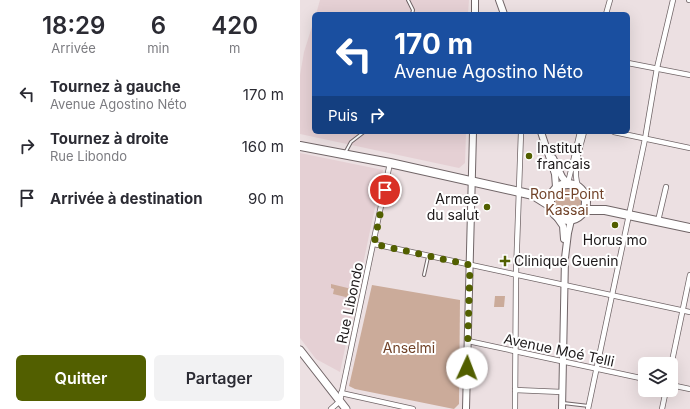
<!DOCTYPE html>
<html lang="fr">
<meta charset="utf-8">
<style>
body{margin:0;font-family:Inter,sans-serif;background:#f2f2f3;color:#2b2b33;height:100vh;display:flex;flex-direction:column;font-size:15px;white-space:nowrap}
*{box-sizing:border-box;margin:0}
p{font-size:13px;color:#7c7c81}
.icon{flex:none;width:22px;height:22px;fill:none;stroke:currentColor;stroke-width:2;stroke-linecap:round;stroke-linejoin:round}
.map{position:relative;flex:1;overflow:hidden}
.sheet{display:flex;flex-direction:column;background:#fff;width:300px}
.sheet>*{flex:none}
.top-card{position:absolute;left:12px;top:12px;width:318px;height:122px;border-radius:6px;box-shadow:0 4px 16px #0002;background:#1a4fa0;color:#fff;overflow:hidden}
.fabs{position:absolute;left:338px;top:357px;display:grid;gap:8px}
.fabs a{display:grid;place-items:center;width:40px;height:40px;border-radius:6px;background:#fff;box-shadow:0 4px 16px #0002;font-size:20px}
.pin{position:absolute;display:grid;place-items:center;width:34px;height:34px;color:#fff;margin:-17px;border:2px solid #fff;border-radius:50%;box-shadow:0 1px 4px #0007}
.me{position:absolute;width:44px;margin:-22px;rotate:2deg;stroke-linejoin:round;filter:drop-shadow(0 0 3px #0008)}
.turn{display:flex;align-items:center;gap:14px;height:84px;padding:0 16px;font-size:18px}
.turn .icon{width:52px;height:52px;stroke-width:2.5}
.turn b{display:block;font-size:28px;line-height:34px}
.then{display:flex;align-items:center;height:38px;padding:0 16px;background:#0003;gap:8px;font-size:15px}
.eta{display:flex;justify-content:space-evenly;align-items:center;height:68px;text-align:center}
.eta b{font-size:24px;font-weight:600;line-height:28px}
.button{display:flex;gap:8px;margin-top:auto;padding:8px 16px}
.button a{flex:1;height:46px;border-radius:6px;background:#525f00;color:#fff;font-size:16px;font-weight:600;line-height:46px;text-align:center}
.button a+a{background:#f2f2f3;color:#2b2b33}
ul{padding:0;list-style:none}
li{display:flex;align-items:center;gap:12px;height:52px;padding:0 16px}
li div{flex:1}
li b{display:block;font-size:15px}
li em{font-style:normal}
main{display:flex;flex:1;min-height:0}
.map>svg:first-child{display:block}
.built{fill:#e5d0d4}
.green{fill:#cbab9a}
.lines{fill:none;stroke-linecap:round;stroke-linejoin:round}
.lane-casing{stroke:#706567;stroke-width:4}
.street-casing{stroke:#706567;stroke-width:6}
.secondary-casing{stroke:#706567;stroke-width:8}
.primary-casing{stroke:#706567;stroke-width:9}
.highway-casing{stroke:#706567;stroke-width:10}
.lane{stroke:#fff;stroke-width:2}
.street{stroke:#fff;stroke-width:4.5}
.secondary{stroke:#fff;stroke-width:6}
.primary{stroke:#fff;stroke-width:7}
.highway{stroke:#fff;stroke-width:8}
.route{stroke:#525f00;stroke-width:7;stroke-dasharray:0 12.6}
.poi-dot{fill:#525f00;stroke:#fff;stroke-width:1.5}
.labels{text-anchor:middle;stroke-width:4;stroke-linejoin:round;paint-order:stroke}
.poi-label{font-size:14px;fill:#1d191a;stroke:#fff;text-anchor:start}
.park-label{font-size:14px;fill:#714329;stroke:#fff}
.street-label{font-size:14px;fill:#1d191a;stroke:#fff}
</style>
<main>
<section class="sheet">
<div class="eta">
<div><b>18:29</b><p>Arrivée</p></div>
<div><b>6</b><p>min</p></div>
<div><b>420</b><p>m</p></div>
</div>
<ul>
<li><svg class="icon" aria-label="left" viewBox="0 0 24 24"><path d="M17 20v-9H6M10 6l-5 5 5 5"/></svg><div><b>Tournez à gauche</b><p>Avenue Agostino Néto</p></div><em>170 m</em></li>
<li><svg class="icon" aria-label="right" viewBox="0 0 24 24"><path d="M7 20v-9h11M14 6l5 5-5 5"/></svg><div><b>Tournez à droite</b><p>Rue Libondo</p></div><em>160 m</em></li>
<li><svg class="icon" aria-label="arrive" viewBox="0 0 24 24"><path d="M6 21V4h12l-3 4 3 4H6"/></svg><div><b>Arrivée à destination</b></div><em>90 m</em></li>
</ul>
<div class="button"><a>Quitter</a><a>Partager</a></div>
</section>
<div class="map">
<svg width="390" height="409" viewBox="0 0 390 409">
<rect width="100%" height="100%" fill="#ece0e2"/>
<g class="built">
<path d="M20 0H169L168 14H16Z"/>
<path d="M14 20V132H166L165 163 159 168 0 134V75L4 52Z"/>
<path d="M0 153 83 170 40 372 16 359 0 338Z"/>
</g>
<g class="green">
<circle cx="267" cy="202" r="17"/>
<path d="M31 284 56 290 54 299 33 294 34 289 31 288Z"/>
<path d="M72 285 160 300 159 404 154 409 55 389 49 386Z"/>
<path d="M195 296H205L204 307H194Z"/>
</g>
<g class="lines">
<defs>
<g id="lane">
<path d="M108 0 113 10 112 14"/>
<path d="M45 153 51 142 64 132"/>
<path d="M124 275 128 257"/>
<path d="M263 403 289 406"/>
</g>
<g id="street">
<path d="M389 0H390"/>
<path d="M306 14 310 0"/>
<path d="M328 63 390 75"/>
<path d="M314 132 390 148"/>
<path d="M268 183 280 132"/>
<path d="M278 186C272 169 280 149 284 132"/>
<path d="M358 221 366 187"/>
<path d="M74 244 390 312"/>
<path d="M168 341 345 379"/>
<path d="M371 366 390 275"/>
<path d="M371 385 390 389"/>
<path d="M215 390 262 392"/>
<path d="M41 393 113 409"/>
<path d="M31 409 40 401 90 163"/>
<path d="M215 409 216 274 221 132"/>
<path d="M288 409 345 139 357 68 373 0"/>
<path d="M362 409 366 390"/>
</g>
<g id="secondary">
<path d="M175 0V14"/>
<path d="M199 0 204 14"/>
<path d="M241 132 255 174 256 187"/>
<path d="M253 158 262 177 267 183"/>
<path d="M256 216 263 226 264 239"/>
<path d="M166 409 173 132"/>
<path d="M262 409 265 258 268 233 271 220"/>
</g>
<path id="primary" d="M0 350 46 409"/>
<g id="highway">
<path d="M0 146 90 163 233 195 249 205"/>
<circle cx="268" cy="202" r="18"/>
<path d="M284 210H305L390 228"/>
</g>
</defs>
<use href="#lane" class="lane-casing"/>
<use href="#street" class="street-casing"/>
<use href="#secondary" class="secondary-casing"/>
<use href="#primary" class="primary-casing"/>
<use href="#highway" class="highway-casing"/>
<use href="#lane" class="lane"/>
<use href="#street" class="street"/>
<use href="#secondary" class="secondary"/>
<use href="#primary" class="primary"/>
<use href="#highway" class="highway"/>
</g>
<g class="lines">
<path class="route" d="M85 190 74 244 170 265 167 368"/>
</g>
<g class="poi-dot">
<circle cx="229" cy="156" r="4"/>
<circle cx="187" cy="207" r="4"/>
<circle cx="315" cy="225" r="4"/>
<path d="M203 255h4v4h4v4h-4v4h-4v-4h-4v-4h4z"/>
</g>
<g class="labels">
<g class="poi-label">
<text x="237" y="153">Institut<tspan x="237" dy="16">francais</tspan></text>
<text x="179" y="204" text-anchor="end">Armee<tspan x="179" dy="16">du salut</tspan></text>
<text x="315" y="245" text-anchor="middle">Horus mo</text>
<text x="214" y="266">Clinique Guenin</text>
</g>
<g class="park-label">
<text x="267" y="199">Rond-Point<tspan x="267" dy="16">Kassai</tspan></text>
<text x="109" y="353">Anselmi</text>
</g>
<g class="street-label">
<text transform="translate(50 303) rotate(-78)" y="5">Rue Libondo</text>
<text transform="translate(259 350) rotate(12)" y="5">Avenue Moé Telli</text>
</g>
</g>
</svg>
<div class="fabs">
<a><svg class="icon" aria-label="layers" viewBox="0 0 24 24"><path d="M12 4l9 5-9 5-9-5zM3 14l9 5 9-5"/></svg></a>
</div>
<div class="pin" style="left:85px;top:190px;background:#d93025"><svg class="icon" aria-label="arrive" viewBox="0 0 24 24"><path d="M6 21V4h12l-3 4 3 4H6"/></svg></div>
<svg class="me" style="left:167px;top:368px" viewBox="-20 -20 40 40"><circle r="19" fill="#fff"/><path d="M0-13L10 11 0 6-10 11z" fill="#525f00"/></svg>
<div class="top-card">
<div class="turn"><svg class="icon" aria-label="left" viewBox="0 0 24 24"><path d="M17 20v-9H6M10 6l-5 5 5 5"/></svg><div><b>170 m</b>Avenue Agostino Néto</div></div>
<div class="then">Puis<svg class="icon" aria-label="right" viewBox="0 0 24 24"><path d="M7 20v-9h11M14 6l5 5-5 5"/></svg></div>
</div>
</div>
</main>
